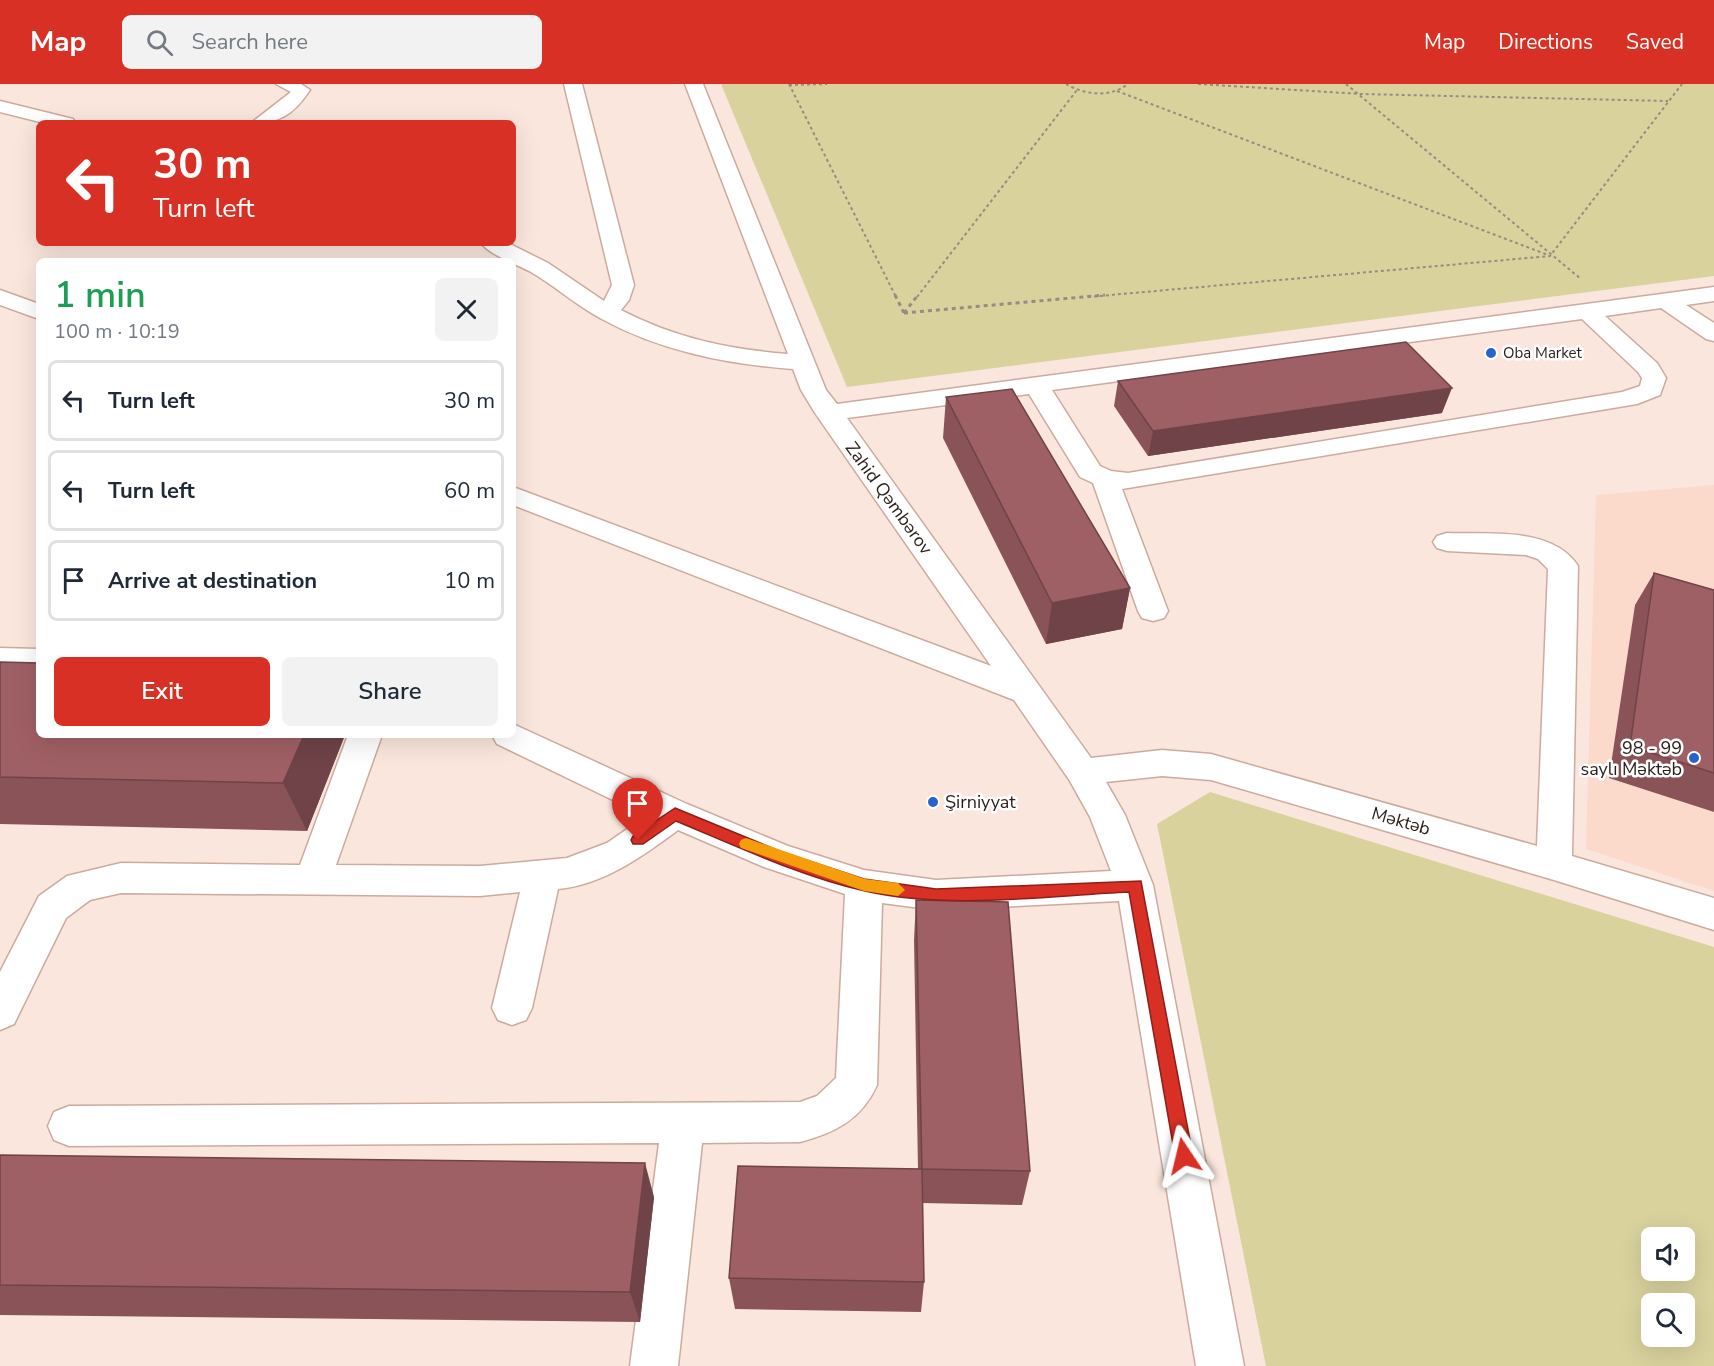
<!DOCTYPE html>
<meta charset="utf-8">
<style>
body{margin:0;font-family:"Nunito Sans",sans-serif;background:#f2f2f3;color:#1f2937;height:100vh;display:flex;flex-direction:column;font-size:22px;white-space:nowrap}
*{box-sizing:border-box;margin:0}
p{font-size:20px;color:#747a83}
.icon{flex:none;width:33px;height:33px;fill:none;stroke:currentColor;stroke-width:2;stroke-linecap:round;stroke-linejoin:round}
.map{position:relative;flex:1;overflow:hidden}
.panel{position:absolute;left:36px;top:174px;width:480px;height:480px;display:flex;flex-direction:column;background:#fff;border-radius:9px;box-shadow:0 6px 24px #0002}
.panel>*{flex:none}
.guide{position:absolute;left:36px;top:36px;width:480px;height:126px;border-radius:9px;box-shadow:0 6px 24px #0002;background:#d93025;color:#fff;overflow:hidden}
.controls{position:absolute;left:1641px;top:1143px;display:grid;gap:12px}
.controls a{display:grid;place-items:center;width:54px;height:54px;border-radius:9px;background:#fff;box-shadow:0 6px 24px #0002;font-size:30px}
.pin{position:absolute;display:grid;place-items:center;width:51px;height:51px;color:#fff;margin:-62px -26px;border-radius:50% 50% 50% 0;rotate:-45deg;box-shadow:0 0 6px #0007}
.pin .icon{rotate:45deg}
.me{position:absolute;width:66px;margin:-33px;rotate:350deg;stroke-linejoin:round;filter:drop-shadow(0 0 4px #0008)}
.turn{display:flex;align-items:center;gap:21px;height:126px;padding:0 18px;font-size:27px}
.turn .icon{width:78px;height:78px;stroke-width:2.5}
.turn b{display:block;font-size:42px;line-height:51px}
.round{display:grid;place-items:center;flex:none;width:63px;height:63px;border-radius:9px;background:#f2f2f3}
.summary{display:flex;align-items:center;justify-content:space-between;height:102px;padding:0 18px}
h1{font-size:36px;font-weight:600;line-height:45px;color:#1e9e55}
.button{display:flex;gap:12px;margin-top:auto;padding:12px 18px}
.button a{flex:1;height:69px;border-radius:9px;background:#d93025;color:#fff;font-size:24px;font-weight:600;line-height:69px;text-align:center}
.button a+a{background:#f2f2f3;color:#1f2937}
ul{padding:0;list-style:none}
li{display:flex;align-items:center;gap:18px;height:81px;margin:0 12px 9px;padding:0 6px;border:3px solid #e0e1e3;border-radius:9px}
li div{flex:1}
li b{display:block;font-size:22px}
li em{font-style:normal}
header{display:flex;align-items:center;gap:36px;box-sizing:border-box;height:84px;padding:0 30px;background:#d93025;color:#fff}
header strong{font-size:28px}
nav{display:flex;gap:33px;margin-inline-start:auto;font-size:21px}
.search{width:420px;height:54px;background:#f2f2f3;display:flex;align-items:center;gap:15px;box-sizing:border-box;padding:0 21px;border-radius:9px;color:#747a83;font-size:22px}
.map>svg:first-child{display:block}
.built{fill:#fbdacc}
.green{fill:#d9d29d;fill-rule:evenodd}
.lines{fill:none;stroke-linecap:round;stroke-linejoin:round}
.minor-casing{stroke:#cbab9d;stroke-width:3}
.path-far1{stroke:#9a8a82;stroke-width:2;stroke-dasharray:3 3;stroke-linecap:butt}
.path{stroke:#9a8a82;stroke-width:3;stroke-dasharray:4 4;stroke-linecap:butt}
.minor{fill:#fff;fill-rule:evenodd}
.wall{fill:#895357}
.shaded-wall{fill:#6f4347}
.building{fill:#9f6065;stroke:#6f4347;stroke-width:1.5}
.route{fill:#d93025;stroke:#8d1f18;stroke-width:1.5}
.slow{fill:#f59e0b}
.poi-dot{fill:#2663d0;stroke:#fff;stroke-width:2}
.labels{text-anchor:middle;stroke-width:5;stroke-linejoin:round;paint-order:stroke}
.far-poi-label{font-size:15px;fill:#291d18;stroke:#fff;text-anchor:start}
.street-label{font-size:18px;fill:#291d18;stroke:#fff}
.poi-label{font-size:18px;fill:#291d18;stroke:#fff;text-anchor:end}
</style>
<header>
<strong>Map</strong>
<div class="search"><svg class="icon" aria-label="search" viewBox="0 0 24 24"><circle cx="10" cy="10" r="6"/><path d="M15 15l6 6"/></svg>Search here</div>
<nav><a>Map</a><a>Directions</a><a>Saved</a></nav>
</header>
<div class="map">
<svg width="1714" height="1282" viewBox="0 0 1714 1282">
<rect width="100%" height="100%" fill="#fae6dd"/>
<path class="built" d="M1714 401V807L1586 765 1596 411Z"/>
<g class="green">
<path d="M721 0H1714V192L847 303Z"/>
<path d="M1210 708 1714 863V1282H1266L1157 740ZM1652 1154H1684V1186H1652ZM1652 1220H1684V1252H1652Z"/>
</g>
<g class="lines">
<defs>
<g id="minor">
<path d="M276 0H301L310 6C293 31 280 39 251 39L291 8Z"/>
<path d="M564 0H582L634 201 629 216 621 226C675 254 727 265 788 270L685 0H703L826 306 837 320 1714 203V217L1686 221 1714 239V257L1706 255 1661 224 1605 232 1657 279 1666 294 1660 311 1637 320 1122 405 1168 527 1164 534 1153 537 1142 534 1138 527 1093 399 1080 393 1029 310 847 334 1091 674 1162 666 1211 670 1537 762 1548 485 1538 475 1526 471 1447 467 1437 464 1433 458 1437 452 1447 449C1488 451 1552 442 1578 482L1572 772 1714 814V846L1554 796 1211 696 1162 692 1106 698 1125 731 1153 801 1244 1282H1196L1119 817 936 826 882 819 877 1001C862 1035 835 1049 800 1058L702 1059 678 1282H630L659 1059 69 1062 54 1056 48 1042 54 1028 69 1022 800 1018 817 1012 836 994 845 810 764 783 678 746C643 772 603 801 558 805L532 924 526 936 512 941 498 936 492 924 520 808 480 812 121 809 90 816 66 834 14 940 0 946V888L39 812 67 792 121 779 300 781 348 651H382L336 781 480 782 567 774 607 759 646 732 497 660 492 651H513V640L687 720 788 762 864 786 936 796 1111 787 1090 733 1070 697 1014 616 513 421V403L991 582 815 329 801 306 793 285C726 280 660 267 600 234 576 221 555 202 531 188 518 181 490 171 481 159H508L548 179 604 217 612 201ZM1582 235 1638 288 1642 294 1640 302 1622 308 1128 389 1111 387 1100 382 1052 306Z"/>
<path d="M0 17 73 35 75 39H44L0 28Z"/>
<path d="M0 206 39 220V235L0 221Z"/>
<path d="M0 564 39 565V587L0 586Z"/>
</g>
</defs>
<use href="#minor" class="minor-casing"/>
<g class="path-far1">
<path d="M789 0 896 213"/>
<path d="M1066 0C1085 11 1110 14 1128 0"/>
<path d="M1198 0 1361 10 1668 17"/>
<path d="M1346 0 1581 195"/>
<path d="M789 1 827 0"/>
<path d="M1117 7 1548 171"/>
<path d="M917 213 1077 6"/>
<path d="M1088 213 1550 172 1682 0"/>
</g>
<g class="path">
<path d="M895 211 904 229"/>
<path d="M904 229 1105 211"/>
<path d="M904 229 918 211"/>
</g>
<use href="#minor" class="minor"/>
</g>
<g class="wall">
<path d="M1118 297 1442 329 1148 372 1114 322Z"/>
<path d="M946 313 1130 504 1122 545 1046 560 943 354Z"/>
<path d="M1654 489 1714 506V728L1609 694 1635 521Z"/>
<path d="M0 578 39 651H345L307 747 0 740Z"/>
<path d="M916 816 1030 1087 1022 1121 922 1119 924 1198 921 1228 735 1225 729 1194 918 1085 914 856Z"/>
<path d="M0 1071 654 1113 640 1238 0 1231Z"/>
</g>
<g class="shaded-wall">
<path d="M1452 304 1442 329 1148 372 1153 347Z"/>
<path d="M1130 504 1122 545 1046 560 1052 519Z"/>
<path d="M304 651H345L307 747 283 699Z"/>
<path d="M645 1079 654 1113 640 1238 630 1208Z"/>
</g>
<g class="building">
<path d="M1406 258 1452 304 1153 347 1118 297Z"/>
<path d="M1012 305 1130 504 1052 519 946 313Z"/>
<path d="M1654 489 1714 506V689L1630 662Z"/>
<path d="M0 578 39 579V651H304L283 699 0 693Z"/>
<path d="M916 816 1008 818 1030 1087 922 1085Z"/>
<path d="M0 1071 645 1079 630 1208 0 1201Z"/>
<path d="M738 1082 922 1085 924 1198 729 1194Z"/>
</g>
<path class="route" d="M675 724 782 768 864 795 936 805 1141 797 1193 1072 1191 1078 1184 1080 1178 1078 1175 1072 1129 808C1044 812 948 826 865 807 802 793 736 762 676 737L643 760H633L631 756 633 752Z"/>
<path class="slow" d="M746 754 865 795 898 799 905 806 898 812 864 807 741 764 739 760 741 756Z"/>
<g class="poi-dot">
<circle cx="1491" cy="269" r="6"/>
<circle cx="1694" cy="674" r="6"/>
<circle cx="933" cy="718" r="6"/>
</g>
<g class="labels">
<g class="far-poi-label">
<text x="1503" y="274">Oba Market</text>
</g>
<g class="street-label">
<text transform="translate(889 414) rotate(54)" y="6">Zahid Qəmbərov</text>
<text transform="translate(1401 737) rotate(16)" y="6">Məktəb</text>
</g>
<g class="poi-label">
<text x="1682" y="670">98 - 99<tspan x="1682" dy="21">saylı Məktəb</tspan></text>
<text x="945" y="724" text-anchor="start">Şirniyyat</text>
</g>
</g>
</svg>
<div class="controls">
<a><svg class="icon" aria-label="sound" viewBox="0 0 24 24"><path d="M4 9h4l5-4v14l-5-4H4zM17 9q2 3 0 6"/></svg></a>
<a><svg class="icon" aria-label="search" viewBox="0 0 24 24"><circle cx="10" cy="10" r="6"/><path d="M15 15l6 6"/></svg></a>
</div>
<div class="pin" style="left:638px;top:756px;background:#d93025"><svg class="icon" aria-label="arrive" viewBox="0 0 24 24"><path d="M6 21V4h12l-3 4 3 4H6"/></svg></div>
<svg class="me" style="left:1184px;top:1072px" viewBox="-20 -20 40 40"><path d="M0-17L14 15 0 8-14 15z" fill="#d93025" stroke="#fff" stroke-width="4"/></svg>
<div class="guide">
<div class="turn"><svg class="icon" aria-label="left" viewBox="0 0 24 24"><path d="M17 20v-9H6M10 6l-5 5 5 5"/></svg><div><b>30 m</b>Turn left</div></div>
</div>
<section class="panel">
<div class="summary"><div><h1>1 min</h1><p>100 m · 10:19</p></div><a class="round"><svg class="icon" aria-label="close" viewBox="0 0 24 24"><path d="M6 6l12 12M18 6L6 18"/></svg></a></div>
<ul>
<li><svg class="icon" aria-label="left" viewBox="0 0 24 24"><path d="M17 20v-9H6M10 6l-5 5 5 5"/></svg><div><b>Turn left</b></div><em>30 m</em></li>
<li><svg class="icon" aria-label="left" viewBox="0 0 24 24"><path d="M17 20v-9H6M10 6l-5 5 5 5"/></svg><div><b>Turn left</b></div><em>60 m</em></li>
<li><svg class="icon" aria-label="arrive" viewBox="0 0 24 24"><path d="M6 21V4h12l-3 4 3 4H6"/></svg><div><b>Arrive at destination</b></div><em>10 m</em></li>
</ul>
<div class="button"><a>Exit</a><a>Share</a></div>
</section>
</div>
